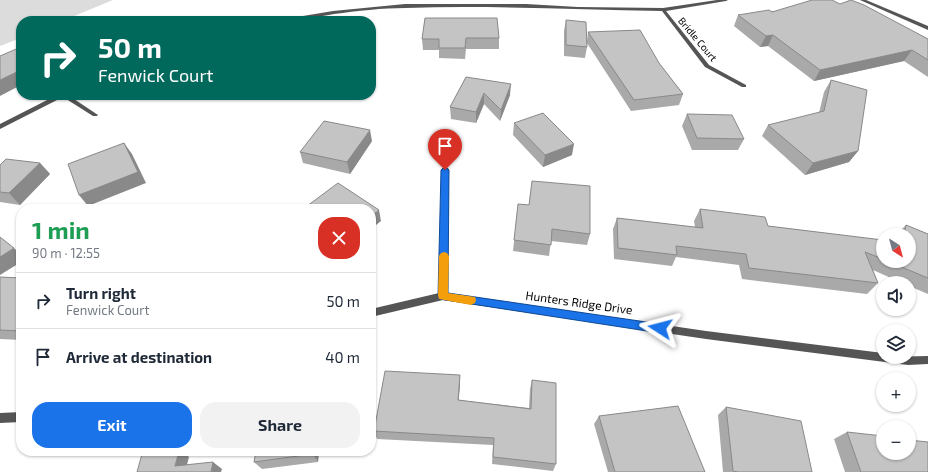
<!DOCTYPE html>
<meta charset="utf-8">
<style>
body{margin:0;font-family:"Exo 2",sans-serif;background:#f2f2f3;color:#1f2937;height:100vh;display:flex;flex-direction:column;font-size:15px;white-space:nowrap}
*{box-sizing:border-box;margin:0}
p{font-size:13px;color:#747a83}
.icon{flex:none;width:22px;height:22px;fill:none;stroke:currentColor;stroke-width:2;stroke-linecap:round;stroke-linejoin:round}
.map{position:relative;flex:1;overflow:hidden}
.side{position:absolute;left:16px;top:204px;width:360px;height:252px;display:flex;flex-direction:column;background:#fff;border-radius:16px;box-shadow:0 1px 3px #0004}
.side>*{flex:none}
.banner{position:absolute;left:16px;top:16px;width:360px;height:84px;border-radius:16px;box-shadow:0 1px 3px #0004;background:#00695c;color:#fff;overflow:hidden}
.needle{width:26px;rotate:144deg}
.fabs{position:absolute;left:876px;top:228px;display:grid;gap:8px}
.fabs a{display:grid;place-items:center;width:40px;height:40px;border-radius:50%;background:#fff;box-shadow:0 1px 3px #0004;font-size:20px}
.pin{position:absolute;display:grid;place-items:center;width:34px;height:34px;color:#fff;margin:-41px -17px;border-radius:50% 50% 50% 0;rotate:-45deg;box-shadow:0 0 4px #0007}
.pin .icon{rotate:45deg}
.me{position:absolute;width:44px;margin:-22px;rotate:279deg;stroke-linejoin:round;filter:drop-shadow(0 0 3px #0008)}
.turn{display:flex;align-items:center;gap:14px;height:84px;padding:0 16px;font-size:18px}
.turn .icon{width:52px;height:52px;stroke-width:2.5}
.turn b{display:block;font-size:28px;line-height:34px}
.round{display:grid;place-items:center;flex:none;width:42px;height:42px;border-radius:16px;background:#f2f2f3}
.overview{display:flex;align-items:center;justify-content:space-between;height:68px;padding:0 16px}
h1{font-size:24px;font-weight:700;line-height:30px;color:#1e9e55}
.primary-button{display:flex;gap:8px;margin-top:auto;padding:8px 16px}
.primary-button a{flex:1;height:46px;border-radius:16px;background:#1a73e8;color:#fff;font-size:16px;font-weight:700;line-height:46px;text-align:center}
.primary-button a+a{background:#f2f2f3;color:#1f2937}
ul{padding:0;list-style:none}
li{display:flex;align-items:center;gap:12px;height:56px;padding:0 16px;border-top:1px solid #e0e1e3}
li div{flex:1}
li b{display:block;font-size:15px}
li em{font-style:normal}
.map>svg:first-child{display:block}
.green{fill:#dcdcdc}
.lines{fill:none;stroke-linecap:round;stroke-linejoin:round}
.street{fill:#555;fill-rule:evenodd}
.wall{fill:#a9a9a9}
.shaded-wall{fill:#898989}
.building{fill:#c4c4c4;stroke:#898989}
.route{fill:#1a73e8;stroke:#114b97}
.slow{fill:#f59e0b}
.labels{text-anchor:middle;stroke-width:3.5;stroke-linejoin:round;paint-order:stroke}
.far-street-label{font-size:10px;fill:#000;stroke:#fff}
.street-label{font-size:12px;fill:#000;stroke:#fff}
</style>
<div class="map">
<svg width="928" height="472" viewBox="0 0 928 472">
<rect width="100%" height="100%" fill="#fff"/>
<path class="green" d="M0 0H113L62 21H21V38L0 46Z"/>
<g class="lines">
<g class="street">
<path d="M717 0H728L726 1 666 11 709 65 746 85V87H742L705 67 662 11C576 10 491 5 406 8 382 8 357 11 334 14 316 17 300 21 282 21L285 19 333 11 405 4H526L578 7 663 8Z"/>
<path d="M860 0H866L928 26V30Z"/>
<path d="M57 95H68L98 115 97 116H93L63 97 0 129V124Z"/>
<path d="M442 168H448L449 170 447 293 706 331 883 353V357L928 356V364L908 365 706 339 443 300 371 317V309L439 293Z"/>
<path d="M21 412V422L0 423V413Z"/>
</g>
</g>
<g class="wall">
<path d="M840 4 928 39V77L904 61 814 81 768 46 760 47 734 26 738 15Z"/>
<path d="M425 18 499 38V49H466L465 59 439 58V50H423L422 39Z"/>
<path d="M566 20 587 41 588 32 659 63 683 94 679 105 631 111 587 43V47L585 58 564 56V31Z"/>
<path d="M466 77 510 95 500 121 484 104 476 123 451 119 450 107Z"/>
<path d="M831 80 858 151 849 162 805 175 762 136 768 125 819 113 824 92Z"/>
<path d="M687 114 744 139 738 150H692L682 126Z"/>
<path d="M514 123 572 155 543 167 513 135Z"/>
<path d="M372 141 350 174 303 163 300 152Z"/>
<path d="M40 163 50 174 20 205 0 202V165Z"/>
<path d="M532 181 590 234 587 245 551 241 549 256 513 251 518 204 529 205Z"/>
<path d="M700 209 768 226 882 240 883 239V261H909V235H896L906 225 928 234V294L909 286V283H902L873 270 878 283 867 294 742 279 739 265 676 257 672 266 614 259 613 229 617 218 695 227 694 221Z"/>
<path d="M0 277 21 278V340L0 339Z"/>
<path d="M460 375V384L458 400 529 408 530 389 532 380 556 464 553 471 492 464 493 445 377 439 374 431Z"/>
<path d="M726 407 812 472H723L718 415Z"/>
<path d="M599 416 705 472H608L594 424Z"/>
<path d="M847 432 928 472H845L834 439Z"/>
<path d="M256 451H319L318 462 262 469 254 462Z"/>
</g>
<g class="shaded-wall">
<path d="M773 35 768 46 760 47 766 36Z"/>
<path d="M912 50 904 61 814 81 820 70Z"/>
<path d="M21 70V85L0 96V80Z"/>
<path d="M511 84 510 95 500 121 501 110Z"/>
<path d="M484 93V104L476 123V112Z"/>
<path d="M178 95H189L180 98Z"/>
<path d="M370 130 372 141 350 174 347 162Z"/>
<path d="M124 143 132 154 146 183 88 206 79 195Z"/>
<path d="M574 144 572 155 543 167 545 155Z"/>
<path d="M858 151 849 162 805 175 813 163Z"/>
<path d="M40 163 50 174 20 205 9 193Z"/>
<path d="M379 210 381 221 371 229V216Z"/>
<path d="M14 248 21 255V262L0 275V257Z"/>
<path d="M460 375V384L458 409V400Z"/>
<path d="M179 451H181L189 457 185 472 175 466Z"/>
<path d="M313 451H319L318 462 313 454Z"/>
<path d="M213 462 222 469 221 472H211Z"/>
</g>
<g class="building">
<path d="M812 0H832L840 4 851 0 864 5 928 39V60L912 50 820 70 773 35 766 36 738 15 769 10 772 12Z"/>
<path d="M425 18H497L499 38H466L465 48H439V39H422Z"/>
<path d="M566 20 586 22 587 47 566 45Z"/>
<path d="M640 30 659 63 683 94 634 100 588 32Z"/>
<path d="M21 47V70L0 80V56Z"/>
<path d="M466 77 511 84 501 110 484 93 476 112 450 107Z"/>
<path d="M831 80 867 90 858 151 813 163 768 125 824 111Z"/>
<path d="M543 113 574 144 545 155 514 123Z"/>
<path d="M687 114 732 115 744 139 697 138Z"/>
<path d="M324 121 370 130 347 162 300 152Z"/>
<path d="M124 143 138 172 79 195 68 164Z"/>
<path d="M6 159 40 163 9 193 0 192V165Z"/>
<path d="M532 181 590 186V234L552 229 551 245 514 240 518 204 529 205Z"/>
<path d="M338 183 379 210 371 216V209H303Z"/>
<path d="M700 209 765 217 768 226 883 240V259L865 252 878 283 749 268 746 254 676 246 677 255 618 248 617 218 703 228Z"/>
<path d="M906 225 928 234V278L887 261H909V235H904Z"/>
<path d="M890 232 896 235H889Z"/>
<path d="M0 237 14 248 0 257Z"/>
<path d="M0 277 21 278V331L0 330Z"/>
<path d="M385 371 460 375 458 400 531 409 532 380 556 383V464L493 457 494 438 374 431Z"/>
<path d="M678 406 705 472H615L599 416Z"/>
<path d="M726 407 801 421 812 472H738L733 471Z"/>
<path d="M847 432 883 436V453H909V440L928 442V472H861Z"/>
<path d="M169 451H179L175 466 213 462 211 472H137L142 454Z"/>
<path d="M256 451H313V454L254 462Z"/>
</g>
<path class="route" d="M445 167 449 170 448 293 660 324 664 325 666 328 664 331 660 333 439 299 438 296 441 170Z"/>
<path class="slow" d="M444 252 447 253 449 256 448 293 475 297 476 300 475 303 471 305 439 299 438 296 439 256 441 253Z"/>
<g class="labels">
<g class="far-street-label">
<text transform="translate(698 39) rotate(50)" y="4">Bridle Court</text>
</g>
<g class="street-label">
<text transform="translate(579 303) rotate(8)" y="4">Hunters Ridge Drive</text>
</g>
</g>
</svg>
<div class="fabs">
<a><svg class="needle" viewBox="-14 -14 28 28"><path d="M0-13l5 13h-10z" fill="#e53935"/><path d="M0 13l5-13h-10z" fill="#747a83"/></svg></a>
<a><svg class="icon" aria-label="sound" viewBox="0 0 24 24"><path d="M4 9h4l5-4v14l-5-4H4zM17 9q2 3 0 6"/></svg></a>
<a><svg class="icon" aria-label="layers" viewBox="0 0 24 24"><path d="M12 4l9 5-9 5-9-5zM3 14l9 5 9-5"/></svg></a>
<a>+</a>
<a>−</a>
</div>
<div class="pin" style="left:445px;top:170px;background:#d93025"><svg class="icon" aria-label="arrive" viewBox="0 0 24 24"><path d="M6 21V4h12l-3 4 3 4H6"/></svg></div>
<svg class="me" style="left:660px;top:328px" viewBox="-20 -20 40 40"><path d="M0-17L14 15 0 8-14 15z" fill="#1a73e8" stroke="#fff" stroke-width="4"/></svg>
<div class="banner">
<div class="turn"><svg class="icon" aria-label="right" viewBox="0 0 24 24"><path d="M7 20v-9h11M14 6l5 5-5 5"/></svg><div><b>50 m</b>Fenwick Court</div></div>
</div>
<section class="side">
<div class="overview"><div><h1>1 min</h1><p>90 m · 12:55</p></div><a class="round" style="background:#d93025;color:#fff"><svg class="icon" aria-label="close" viewBox="0 0 24 24"><path d="M6 6l12 12M18 6L6 18"/></svg></a></div>
<ul>
<li><svg class="icon" aria-label="right" viewBox="0 0 24 24"><path d="M7 20v-9h11M14 6l5 5-5 5"/></svg><div><b>Turn right</b><p>Fenwick Court</p></div><em>50 m</em></li>
<li><svg class="icon" aria-label="arrive" viewBox="0 0 24 24"><path d="M6 21V4h12l-3 4 3 4H6"/></svg><div><b>Arrive at destination</b></div><em>40 m</em></li>
</ul>
<div class="primary-button"><a>Exit</a><a>Share</a></div>
</section>
</div>
